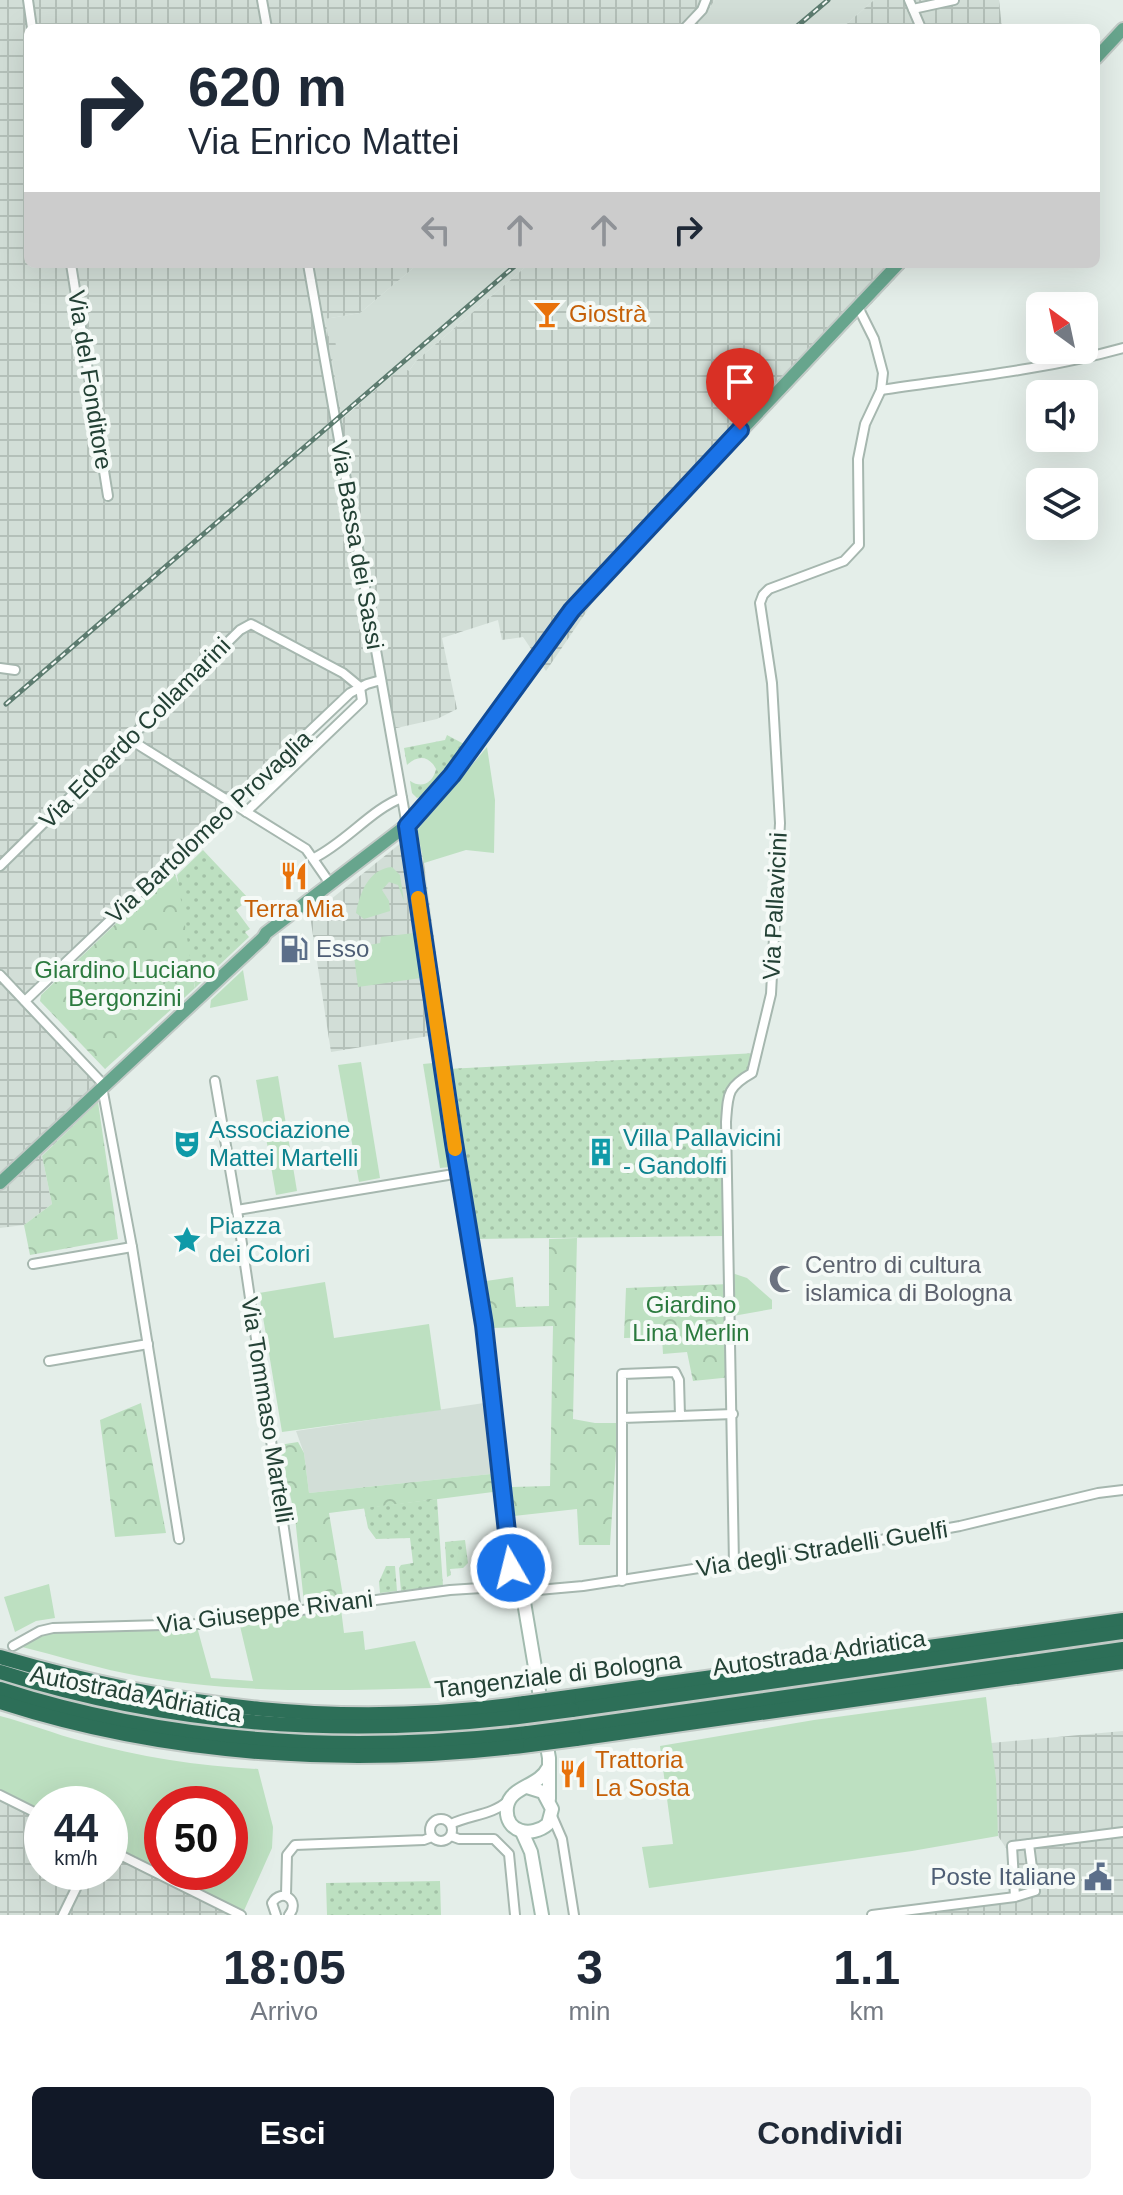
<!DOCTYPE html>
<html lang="it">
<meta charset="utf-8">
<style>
body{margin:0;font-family:Helvetica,sans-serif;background:#f2f2f3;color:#1f2937;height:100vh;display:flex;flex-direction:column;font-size:30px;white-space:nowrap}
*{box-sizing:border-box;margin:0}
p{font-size:26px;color:#747a83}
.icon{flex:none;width:44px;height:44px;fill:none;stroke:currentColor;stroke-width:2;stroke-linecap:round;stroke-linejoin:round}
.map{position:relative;height:1915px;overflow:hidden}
.details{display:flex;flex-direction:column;background:#fff;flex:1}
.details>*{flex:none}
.banner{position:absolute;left:24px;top:24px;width:1076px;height:244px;border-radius:12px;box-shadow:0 8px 32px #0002;background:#fff;color:#1f2937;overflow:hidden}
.needle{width:52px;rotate:327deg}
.fabs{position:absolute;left:1026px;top:292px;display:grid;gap:16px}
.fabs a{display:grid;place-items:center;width:72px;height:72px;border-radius:12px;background:#fff;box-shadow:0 8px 32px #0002;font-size:40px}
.speed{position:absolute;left:24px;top:1786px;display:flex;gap:16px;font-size:40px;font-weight:700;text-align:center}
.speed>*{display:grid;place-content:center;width:104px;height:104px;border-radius:50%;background:#fff;box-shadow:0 8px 32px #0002;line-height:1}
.speed small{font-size:20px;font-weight:400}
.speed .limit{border:12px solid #d22;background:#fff;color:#111}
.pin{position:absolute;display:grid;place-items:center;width:68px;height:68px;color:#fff;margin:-82px -34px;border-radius:50% 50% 50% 0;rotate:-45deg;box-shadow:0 0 8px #0007}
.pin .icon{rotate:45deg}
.me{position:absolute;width:88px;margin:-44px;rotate:352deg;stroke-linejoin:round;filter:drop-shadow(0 0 6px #0008)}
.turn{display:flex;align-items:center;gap:28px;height:168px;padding:0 32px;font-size:36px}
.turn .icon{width:104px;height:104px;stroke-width:2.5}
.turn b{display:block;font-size:56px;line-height:68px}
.lanes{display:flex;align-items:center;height:76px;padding:0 32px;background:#0003;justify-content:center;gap:40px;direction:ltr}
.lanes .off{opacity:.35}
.eta{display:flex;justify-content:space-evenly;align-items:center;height:136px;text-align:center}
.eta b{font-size:48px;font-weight:700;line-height:56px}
.action{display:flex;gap:16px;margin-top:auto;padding:16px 32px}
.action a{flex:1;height:92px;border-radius:12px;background:#111827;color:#fff;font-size:32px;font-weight:700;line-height:92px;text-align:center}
.action a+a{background:#f2f2f3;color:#1f2937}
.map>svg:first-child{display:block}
.built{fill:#d2ded7}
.industrial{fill:url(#industrial-grid)}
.grass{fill:#bde0c1;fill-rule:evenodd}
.park{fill:url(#park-crowns)}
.garden{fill:url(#garden-dots)}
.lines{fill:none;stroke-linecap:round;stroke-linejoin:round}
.street-casing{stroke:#a6b7af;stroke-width:12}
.secondary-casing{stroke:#a2bbaf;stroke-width:16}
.primary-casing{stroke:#c1cac6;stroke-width:16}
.highway-casing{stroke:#c1cac6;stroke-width:18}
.street{stroke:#fff;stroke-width:8}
.secondary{stroke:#fff;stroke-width:12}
.primary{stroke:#67a58d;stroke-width:12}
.highway{stroke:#2d6f58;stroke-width:14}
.rail-casing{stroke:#5d7c70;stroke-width:5}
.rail{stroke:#f5faf7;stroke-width:2;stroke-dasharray:6;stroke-linecap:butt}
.highway-bridge-casing{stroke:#c1cac6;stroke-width:18;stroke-linecap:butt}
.highway-bridge{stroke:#2d6f58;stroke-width:14}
.route-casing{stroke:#114b97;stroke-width:20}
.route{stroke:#1a73e8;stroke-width:14}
.slow{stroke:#f59e0b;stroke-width:14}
.labels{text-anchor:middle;stroke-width:8;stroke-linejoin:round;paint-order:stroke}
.food-label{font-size:24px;fill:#c56008;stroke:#f5faf7;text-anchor:start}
.street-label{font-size:24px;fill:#234135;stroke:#f5faf7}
.service-label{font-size:24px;fill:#4e5e75;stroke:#f5faf7;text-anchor:start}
.park-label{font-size:24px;fill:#2b7a3e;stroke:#f5faf7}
.culture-label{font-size:24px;fill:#0d838f;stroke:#f5faf7;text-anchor:start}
.worship-label{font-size:24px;fill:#5b616d;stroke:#f5faf7;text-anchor:start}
</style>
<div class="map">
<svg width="1123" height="1915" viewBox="0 0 1123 1915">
<defs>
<pattern id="industrial-grid" width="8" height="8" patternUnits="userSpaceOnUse" patternTransform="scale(2)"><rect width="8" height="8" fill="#d2ded7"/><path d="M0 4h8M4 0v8" fill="none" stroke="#b4c0b9"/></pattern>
<pattern id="park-crowns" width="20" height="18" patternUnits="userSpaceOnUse" patternTransform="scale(2)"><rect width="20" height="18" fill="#bde0c1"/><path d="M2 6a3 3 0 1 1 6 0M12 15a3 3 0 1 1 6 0" fill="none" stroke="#a2c1a6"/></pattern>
<pattern id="garden-dots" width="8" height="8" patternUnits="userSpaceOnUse" patternTransform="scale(2)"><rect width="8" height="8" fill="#bde0c1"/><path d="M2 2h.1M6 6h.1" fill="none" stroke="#a2c1a6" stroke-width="1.8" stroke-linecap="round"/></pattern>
</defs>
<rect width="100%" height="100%" fill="#e4eee9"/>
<g class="built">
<path d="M715 0H874L842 28H695Z"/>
<path d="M418 264H529L416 361 409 371 353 408 342 419 325 319 360 313Z"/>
<path d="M484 1403 491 1474 309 1493 304 1453 296 1431Z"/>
</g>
<g class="industrial">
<path d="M0 0H715L695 28H28V264H418L360 313 325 319 328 336 335 339 337 354 332 360 342 419 402 367 409 371 416 361 529 264H909L602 589 546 671 523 637 502 640 498 620 442 638 457 709 437 719 392 729 384 685 366 682 27 1002 106 1084 98 1102 42 1156 52 1204 24 1225 0 1228Z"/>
<path d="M874 0H999L1002 28H842Z"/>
<path d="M417 830 424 863 447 1033 331 1052 310 916Z"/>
<path d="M1123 1731V1915H873L1014 1897 1008 1851 998 1836 991 1743Z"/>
<path d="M0 1792 42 1813V1872H110V1849L230 1915H0Z"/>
</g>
<g class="grass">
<path d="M487 747 495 800 494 853 466 850 424 863 417 830Z"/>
<path d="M392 867 400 875 404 901 398 885 389 882 382 890 389 901 390 911 364 919 356 913C360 892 369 869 392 867Z"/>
<path d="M414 933 421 978 358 987 353 948 380 943 381 937Z"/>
<path d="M243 970 248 1000 210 1008 211 1000Z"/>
<path d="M361 1062 380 1178 359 1182 338 1065Z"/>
<path d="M433 1063 450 1167 440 1168 423 1064Z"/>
<path d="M278 1076 297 1191 276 1195 256 1080Z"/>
<path d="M732 1273 747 1278 772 1300V1309L733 1316Z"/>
<path d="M325 1282 334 1338 429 1324 441 1410 282 1432 259 1293Z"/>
<path d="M49 1584 55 1618 36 1621 15 1632 4 1597Z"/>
<path d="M341 1609 344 1633 363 1631 365 1650 415 1641 431 1688C328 1691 225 1694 124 1673 89 1666 56 1655 22 1647L45 1633 74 1629 148 1631 197 1627 211 1678 253 1681 240 1626Z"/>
<path d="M986 1697 996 1779 998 1836 912 1851 649 1888 642 1847 673 1844 660 1746 814 1720Z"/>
<path d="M0 1716C28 1723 54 1734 82 1741 139 1757 199 1766 258 1769L273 1827 272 1848 242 1915H230L110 1849V1804H42V1813L0 1792ZM162 1804H230V1872H162Z"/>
</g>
<g class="park">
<path d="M172 870C185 884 191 965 195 988L105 1069 40 1001 41 995Z"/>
<path d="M98 1102 118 1239 30 1255 24 1225 52 1204 42 1156Z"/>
<path d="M577 1238 573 1419 595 1423H618L610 1545H579L577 1509 514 1516 512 1487 550 1486 553 1326 492 1328 486 1281 513 1277 516 1307 549 1306V1239Z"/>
<path d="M730 1284 732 1377 693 1381 687 1352 663 1354 662 1337 624 1338 626 1288Z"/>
<path d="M141 1403 166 1533 115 1537 100 1420Z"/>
<path d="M298 1442 304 1453 309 1493 491 1474 493 1492 329 1513 343 1596 304 1603 295 1517 279 1445Z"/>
</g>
<g class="garden">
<path d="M447 735 464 744 423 796 417 798 412 793 410 781C422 789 433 783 436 769 429 755 417 755 407 765L404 748 445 740Z"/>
<path d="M203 850 249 899 236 910 250 929 245 932 249 937 195 988 177 875Z"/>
<path d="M757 1053 752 1073 728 1095 731 1233 724 1236 475 1239 447 1069Z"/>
<path d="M437 1499 443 1586 401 1591 399 1568 401 1565 413 1563 410 1538 376 1539 368 1528 364 1508Z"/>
<path d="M465 1540 468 1563 463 1568 450 1569 451 1575 447 1577 445 1542Z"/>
<path d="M386 1566H395L397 1591 380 1593 379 1582Z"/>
<path d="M440 1881 441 1915H327L326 1883Z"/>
</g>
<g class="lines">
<defs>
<g id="street">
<path d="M28 0 32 28"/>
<path d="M262 0 267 28"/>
<path d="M909 0 921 28"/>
<path d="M913 9 954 0"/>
<path d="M685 28 702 10 706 0"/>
<path d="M71 264 108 496"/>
<path d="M308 264 407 826"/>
<path d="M881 390C961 378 1044 370 1123 348"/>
<path d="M0 668 15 670"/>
<path d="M129 739 306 849 331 885"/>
<path d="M314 858C345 843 373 808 402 798"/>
<path d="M0 866 240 630 251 624 343 673 360 687 362 701 246 812"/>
<path d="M0 975 104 1085"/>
<path d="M25 1001 350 693 367 684 381 680"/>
<path d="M215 1081 237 1210"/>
<path d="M102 1087 132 1247 179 1539"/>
<path d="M33 1264 132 1247"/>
<path d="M49 1361 148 1344"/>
<path d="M622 1418V1374L675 1372 679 1380 680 1416 733 1414"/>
<path d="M520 1564 540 1565 542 1586 525 1582Z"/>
<path d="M734 1564 726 1122C728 1094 727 1087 752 1073L771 994 780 823 772 683 760 603 763 595 769 589 844 561 859 545 858 459 865 424 881 390 883 373 874 339 857 305"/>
<path d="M622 1581V1418L680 1416"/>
<path d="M296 1610 237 1210 460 1173"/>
<path d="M13 1646 40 1631 53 1628 199 1624 450 1590 512 1586 538 1590 583 1586 893 1538 960 1526 1098 1493 1123 1490"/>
<path d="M0 1795 42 1816"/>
<path d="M552 1816 562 1839 574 1915"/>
<circle cx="441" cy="1830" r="11"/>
<path d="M451 1824C469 1815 493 1815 508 1801"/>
<path d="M451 1836 459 1839H494L509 1854 515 1915"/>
<path d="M1029 1844 1123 1832"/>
<path d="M110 1850 241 1915"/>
<path d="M286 1895 287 1855 295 1845 424 1840 432 1837"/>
<path d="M63 1915 84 1872"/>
<path d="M276 1915 272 1903C282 1887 301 1901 289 1915"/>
<path d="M872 1915 1015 1897 1035 1891 1029 1844 1012 1846 1015 1897"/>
</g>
<g id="secondary">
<path d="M407 826 454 1143 484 1325 510 1561 524 1602 542 1709"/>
<path d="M545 1735 549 1758V1799"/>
<path d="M527 1787 543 1792 552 1809 548 1824C532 1838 504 1833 507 1807 510 1786 539 1787 548 1768"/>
<path d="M522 1832 531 1852 542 1915"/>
</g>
<g id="primary">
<path d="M1096 58 1123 29"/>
<path d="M0 1183 263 938 266 933 412 821 452 775 572 610 898 264"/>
</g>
<g id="highway">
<path d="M0 1657C176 1708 342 1729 525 1703"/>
<path d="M0 1672C170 1726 349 1738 526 1716"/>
<path d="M0 1689C170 1744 352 1753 528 1733"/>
<path d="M569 1697 1123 1620"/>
<path d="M0 1702C170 1757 354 1767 530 1745"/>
<path d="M572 1710 1123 1632"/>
<path d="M574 1727 1123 1649"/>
<path d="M576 1739 1123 1662"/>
</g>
</defs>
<use href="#street" class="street-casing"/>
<use href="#secondary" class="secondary-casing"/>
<use href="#primary" class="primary-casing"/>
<use href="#highway" class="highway-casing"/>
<use href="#street" class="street"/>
<use href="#secondary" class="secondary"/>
<use href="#primary" class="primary"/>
<use href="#highway" class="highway"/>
<defs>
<g id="rail">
<path d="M795 28 828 0"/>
<path d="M6 704 517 264"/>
</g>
</defs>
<use href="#rail" class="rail-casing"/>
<use href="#rail" class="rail"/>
<defs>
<g id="highway-bridge">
<path d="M525 1703 569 1697"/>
<path d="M526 1716 572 1710"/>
<path d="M528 1733 574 1727"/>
<path d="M530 1745 576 1739"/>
</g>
</defs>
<use href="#highway-bridge" class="highway-bridge-casing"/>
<use href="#highway-bridge" class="highway-bridge"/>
</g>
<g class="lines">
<defs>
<path id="route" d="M511 1568 484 1325 454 1143 407 826 452 775 572 610 740 430"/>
</defs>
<use href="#route" class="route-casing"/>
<use href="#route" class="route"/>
<path class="slow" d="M418 898 455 1149"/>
</g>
<defs>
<symbol id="bar-bare" viewBox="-9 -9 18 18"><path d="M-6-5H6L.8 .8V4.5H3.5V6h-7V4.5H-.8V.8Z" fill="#e8710a" stroke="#f5faf7" stroke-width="2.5" paint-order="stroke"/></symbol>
<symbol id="restaurant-bare" viewBox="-9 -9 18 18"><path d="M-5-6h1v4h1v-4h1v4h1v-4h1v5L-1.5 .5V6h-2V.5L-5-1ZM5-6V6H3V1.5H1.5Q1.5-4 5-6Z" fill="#e8710a" stroke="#f5faf7" stroke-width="2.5" paint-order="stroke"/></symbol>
<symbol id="fuel-bare" viewBox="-9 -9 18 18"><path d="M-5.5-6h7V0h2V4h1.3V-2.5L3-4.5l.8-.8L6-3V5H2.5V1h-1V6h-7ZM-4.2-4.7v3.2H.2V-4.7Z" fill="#5c6f8a" stroke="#f5faf7" stroke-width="2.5" paint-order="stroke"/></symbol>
<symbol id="theatre-bare" viewBox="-9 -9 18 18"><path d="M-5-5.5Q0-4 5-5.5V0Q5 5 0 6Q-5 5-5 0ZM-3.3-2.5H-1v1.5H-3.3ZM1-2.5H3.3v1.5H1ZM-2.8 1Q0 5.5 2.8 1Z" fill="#0f9aa8" stroke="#f5faf7" stroke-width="2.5" paint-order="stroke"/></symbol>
<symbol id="building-bare" viewBox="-9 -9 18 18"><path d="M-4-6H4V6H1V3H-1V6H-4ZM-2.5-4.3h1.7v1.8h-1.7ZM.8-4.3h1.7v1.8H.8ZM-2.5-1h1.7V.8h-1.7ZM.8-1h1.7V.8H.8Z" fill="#0f9aa8" stroke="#f5faf7" stroke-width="2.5" paint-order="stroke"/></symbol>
<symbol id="sight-bare" viewBox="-9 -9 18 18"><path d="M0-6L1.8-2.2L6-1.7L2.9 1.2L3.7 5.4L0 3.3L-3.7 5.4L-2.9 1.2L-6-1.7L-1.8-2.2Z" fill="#0f9aa8" stroke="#f5faf7" stroke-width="2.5" paint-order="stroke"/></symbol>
<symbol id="mosque-bare" viewBox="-9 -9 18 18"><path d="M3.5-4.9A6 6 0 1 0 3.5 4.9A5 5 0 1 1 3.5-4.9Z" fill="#6b7280" stroke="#f5faf7" stroke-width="2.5" paint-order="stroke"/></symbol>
<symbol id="civic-bare" viewBox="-9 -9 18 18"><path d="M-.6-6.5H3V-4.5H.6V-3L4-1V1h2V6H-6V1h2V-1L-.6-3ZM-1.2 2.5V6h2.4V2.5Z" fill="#5c6f8a" stroke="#f5faf7" stroke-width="2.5" paint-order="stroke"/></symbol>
</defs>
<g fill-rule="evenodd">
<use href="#bar-bare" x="527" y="294" width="40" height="40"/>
<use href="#restaurant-bare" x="274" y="856" width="40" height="40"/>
<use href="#fuel-bare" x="274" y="929" width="40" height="40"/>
<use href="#theatre-bare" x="167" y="1124" width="40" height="40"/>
<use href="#building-bare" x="581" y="1132" width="40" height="40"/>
<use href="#sight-bare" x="167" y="1220" width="40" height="40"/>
<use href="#mosque-bare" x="763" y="1259" width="40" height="40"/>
<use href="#restaurant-bare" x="553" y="1754" width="40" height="40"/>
<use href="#civic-bare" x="1078" y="1857" width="40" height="40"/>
</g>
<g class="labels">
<g class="food-label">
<text x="569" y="322">Giostrà</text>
<text x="294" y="917" text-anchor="middle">Terra Mia</text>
<text x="595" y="1768">Trattoria<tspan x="595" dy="28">La Sosta</tspan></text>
</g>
<g class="street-label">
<text transform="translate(90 380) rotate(81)" y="8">Via del Fonditore</text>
<text transform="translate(357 545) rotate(80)" y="8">Via Bassa dei Sassi</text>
<text transform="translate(135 733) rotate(-45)" y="8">Via Edoardo Collamarini</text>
<text transform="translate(209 827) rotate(-43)" y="8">Via Bartolomeo Provaglia</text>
<text transform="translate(775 906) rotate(-87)" y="8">Via Pallavicini</text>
<text transform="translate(267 1410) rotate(81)" y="8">Via Tommaso Martelli</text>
<text transform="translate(822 1549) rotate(-9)" y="8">Via degli Stradelli Guelfi</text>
<text transform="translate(265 1612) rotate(-7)" y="8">Via Giuseppe Rivani</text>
<text transform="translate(819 1653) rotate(-8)" y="8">Autostrada Adriatica</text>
<text transform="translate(558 1675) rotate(-7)" y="8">Tangenziale di Bologna</text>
<text transform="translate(136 1694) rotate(11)" y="8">Autostrada Adriatica</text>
</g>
<g class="service-label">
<text x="316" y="957">Esso</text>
<text x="1076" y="1885" text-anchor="end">Poste Italiane</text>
</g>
<g class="park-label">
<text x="125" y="978">Giardino Luciano<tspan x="125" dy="28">Bergonzini</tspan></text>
<text x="691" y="1313">Giardino<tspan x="691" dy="28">Lina Merlin</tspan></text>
</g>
<g class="culture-label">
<text x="209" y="1138">Associazione<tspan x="209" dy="28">Mattei Martelli</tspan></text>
<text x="623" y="1146">Villa Pallavicini<tspan x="623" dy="28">- Gandolfi</tspan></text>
<text x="209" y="1234">Piazza<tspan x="209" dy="28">dei Colori</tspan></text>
</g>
<g class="worship-label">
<text x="805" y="1273">Centro di cultura<tspan x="805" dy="28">islamica di Bologna</tspan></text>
</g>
</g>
</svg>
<div class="fabs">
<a><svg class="needle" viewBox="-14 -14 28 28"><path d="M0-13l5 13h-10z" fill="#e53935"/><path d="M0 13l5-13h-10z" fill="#747a83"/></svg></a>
<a><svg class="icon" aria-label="sound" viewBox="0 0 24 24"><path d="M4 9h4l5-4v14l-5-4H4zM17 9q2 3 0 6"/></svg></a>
<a><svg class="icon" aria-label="layers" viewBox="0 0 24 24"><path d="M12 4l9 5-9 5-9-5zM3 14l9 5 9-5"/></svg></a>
</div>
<div class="speed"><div>44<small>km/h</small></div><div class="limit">50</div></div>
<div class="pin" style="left:740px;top:430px;background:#d93025"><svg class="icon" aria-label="arrive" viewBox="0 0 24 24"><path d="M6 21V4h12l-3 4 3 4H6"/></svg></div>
<svg class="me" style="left:511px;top:1568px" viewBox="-20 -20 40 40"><circle r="17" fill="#1a73e8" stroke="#fff" stroke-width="3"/><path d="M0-11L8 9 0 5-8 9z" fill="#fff"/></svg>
<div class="banner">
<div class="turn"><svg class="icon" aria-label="right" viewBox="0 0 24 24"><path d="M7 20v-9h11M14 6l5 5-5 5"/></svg><div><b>620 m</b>Via Enrico Mattei</div></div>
<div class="lanes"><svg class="icon off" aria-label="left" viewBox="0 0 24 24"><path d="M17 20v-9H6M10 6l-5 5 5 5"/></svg><svg class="icon off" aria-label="ahead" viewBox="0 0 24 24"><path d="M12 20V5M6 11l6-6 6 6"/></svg><svg class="icon off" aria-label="ahead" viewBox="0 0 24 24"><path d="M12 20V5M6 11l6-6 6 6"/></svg><svg class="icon" aria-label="right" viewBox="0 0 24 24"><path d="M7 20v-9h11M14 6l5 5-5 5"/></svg></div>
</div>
</div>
<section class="details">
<div class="eta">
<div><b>18:05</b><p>Arrivo</p></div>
<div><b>3</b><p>min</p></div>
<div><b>1.1</b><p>km</p></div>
</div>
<div class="action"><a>Esci</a><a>Condividi</a></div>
</section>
